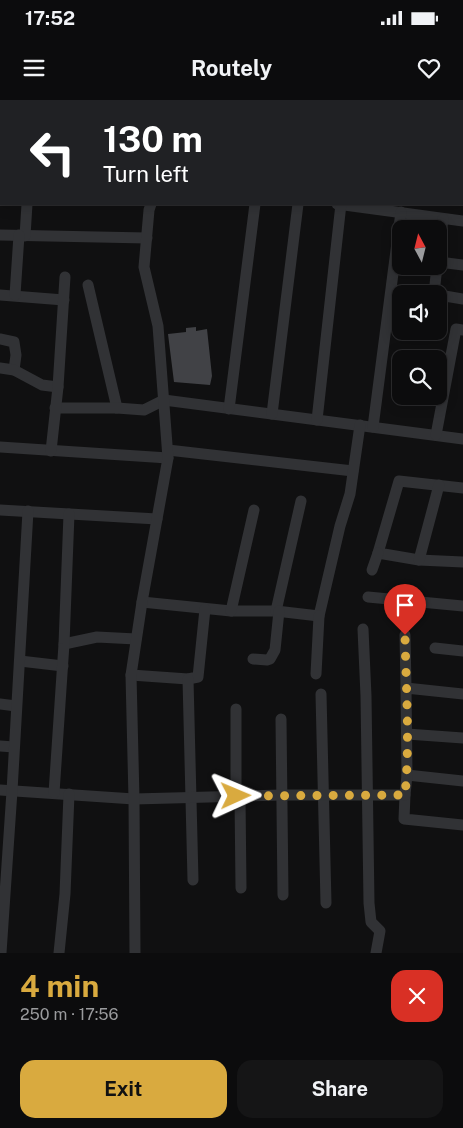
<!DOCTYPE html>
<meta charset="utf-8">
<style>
body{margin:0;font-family:"Public Sans",sans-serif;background:#151516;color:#f1f3f6;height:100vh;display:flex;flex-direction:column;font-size:19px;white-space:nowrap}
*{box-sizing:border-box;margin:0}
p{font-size:16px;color:#9a9b9d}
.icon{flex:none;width:28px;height:28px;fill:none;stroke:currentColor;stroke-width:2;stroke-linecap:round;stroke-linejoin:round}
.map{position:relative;height:853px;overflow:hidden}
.side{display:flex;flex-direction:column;background:#0c0c0d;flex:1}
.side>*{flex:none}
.top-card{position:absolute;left:0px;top:0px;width:464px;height:105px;box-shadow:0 2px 12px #0003,0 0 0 1px #2c2c2e;background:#202124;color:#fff;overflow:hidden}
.needle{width:32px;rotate:353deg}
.buttons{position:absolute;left:392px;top:120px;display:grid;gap:10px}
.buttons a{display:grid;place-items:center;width:55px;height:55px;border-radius:10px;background:#0c0c0d;box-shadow:0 2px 12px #0003,0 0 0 1px #2c2c2e;font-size:25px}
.pin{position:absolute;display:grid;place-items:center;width:42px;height:42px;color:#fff;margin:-51px -21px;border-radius:50% 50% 50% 0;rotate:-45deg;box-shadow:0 0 5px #0007}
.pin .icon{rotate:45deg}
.me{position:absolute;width:55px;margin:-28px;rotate:89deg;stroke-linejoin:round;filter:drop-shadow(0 0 4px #0008)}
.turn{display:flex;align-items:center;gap:18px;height:105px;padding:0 20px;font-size:22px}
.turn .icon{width:65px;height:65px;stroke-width:2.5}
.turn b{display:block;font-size:35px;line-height:42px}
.round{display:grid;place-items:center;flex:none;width:52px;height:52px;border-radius:15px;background:#151516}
.head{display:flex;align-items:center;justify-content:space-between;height:85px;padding:0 20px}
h1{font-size:30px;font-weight:700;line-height:38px;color:#d9aa3f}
.action{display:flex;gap:10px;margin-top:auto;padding:10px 20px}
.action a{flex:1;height:58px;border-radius:15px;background:#d9aa3f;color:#111;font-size:20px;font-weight:700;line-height:58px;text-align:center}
.action a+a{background:#151516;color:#f1f3f6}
.status{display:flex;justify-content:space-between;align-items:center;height:35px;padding:0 25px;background:#0c0c0d;direction:ltr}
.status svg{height:14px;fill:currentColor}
header{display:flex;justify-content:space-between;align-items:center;height:65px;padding:0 20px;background:#0c0c0d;font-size:22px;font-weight:700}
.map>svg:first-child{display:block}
.building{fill:#414246}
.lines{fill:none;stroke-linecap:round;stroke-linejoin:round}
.minor{stroke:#313235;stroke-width:11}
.route{stroke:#d9aa3f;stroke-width:9;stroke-dasharray:0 16.2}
</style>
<div class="status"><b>17:52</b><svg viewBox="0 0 49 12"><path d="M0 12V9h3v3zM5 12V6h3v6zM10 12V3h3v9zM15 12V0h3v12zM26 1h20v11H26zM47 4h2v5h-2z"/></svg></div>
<header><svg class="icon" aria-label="menu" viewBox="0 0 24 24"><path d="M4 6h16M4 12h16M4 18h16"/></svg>Routely<svg class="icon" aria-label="heart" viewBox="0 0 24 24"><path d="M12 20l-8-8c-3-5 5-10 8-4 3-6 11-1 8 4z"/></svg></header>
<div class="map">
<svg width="463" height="853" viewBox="0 0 463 853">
<rect width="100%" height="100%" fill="#101011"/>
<path class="building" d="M196 227V231L207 229 212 276 210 285 174 282 168 234 186 232V228Z"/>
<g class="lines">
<g class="minor">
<path d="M65 0 73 1"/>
<path d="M184 1V0"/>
<path d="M0 57H1"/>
<path d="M337 104 463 121"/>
<path d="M0 135 147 138"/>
<path d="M25 136 27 104"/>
<path d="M439 148 443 119"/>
<path d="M439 162 463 165"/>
<path d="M88 185 117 308"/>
<path d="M434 194 437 166"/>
<path d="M0 195 64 200"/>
<path d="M15 195 19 135"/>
<path d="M439 195 463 199"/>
<path d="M0 239 14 242 16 255 14 270"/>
<path d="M0 268 14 270 42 285 58 287"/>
<path d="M55 308H117L144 310 164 300 463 339"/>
<path d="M229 309 255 104"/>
<path d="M272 314 298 104"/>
<path d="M317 320 341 104"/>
<path d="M373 327 401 112"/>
<path d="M436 335 456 229 463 230"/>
<path d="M0 347 168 358"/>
<path d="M168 350 353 371"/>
<path d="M51 351 58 287 65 177"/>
<path d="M463 388 399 381 378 453 419 460 463 462"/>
<path d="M0 410 157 419"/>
<path d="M419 460 439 385"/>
<path d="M372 470 378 453"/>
<path d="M368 497 463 506"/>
<path d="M142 502 231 511H276L319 516 340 426 350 394 360 325"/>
<path d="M231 511 254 410"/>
<path d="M276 511 301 401"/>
<path d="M363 529 366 596 369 803 371 822 380 831 376 853"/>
<path d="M405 535 406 588"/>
<path d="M64 544 97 537 136 539"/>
<path d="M435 548 463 551"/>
<path d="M253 559 267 560 270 559 275 550 279 511"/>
<path d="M20 561 63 566"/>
<path d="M316 574 319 516"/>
<path d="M131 575 188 579 198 577 205 509"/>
<path d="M188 579 193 780"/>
<path d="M321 594 326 803"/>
<path d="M0 604 16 606"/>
<path d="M236 609V696"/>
<path d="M281 619 283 795"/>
<path d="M407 634 463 638"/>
<path d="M0 646 14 647"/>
<path d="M407 675 463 681"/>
<path d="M0 690 134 699 281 695H405L404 719 463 725"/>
<path d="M54 693 64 544 69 414"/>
<path d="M405 695 407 675 406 588 463 594"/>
<path d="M240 697 241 788"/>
<path d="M1 853 12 691 28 411"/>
<path d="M59 853 65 794 69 694"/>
<path d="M135 853 134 699 131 575 142 502 168 358 158 226 144 167 149 110 151 104"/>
</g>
</g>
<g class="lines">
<path class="route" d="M236 696 405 695C410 642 406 588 405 535"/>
</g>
</svg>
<div class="buttons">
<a><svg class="needle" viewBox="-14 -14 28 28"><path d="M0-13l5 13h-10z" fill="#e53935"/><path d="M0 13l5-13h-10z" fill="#9a9b9d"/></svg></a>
<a><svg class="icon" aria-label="sound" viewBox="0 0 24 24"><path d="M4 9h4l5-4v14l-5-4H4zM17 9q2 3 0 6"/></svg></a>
<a><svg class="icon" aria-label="search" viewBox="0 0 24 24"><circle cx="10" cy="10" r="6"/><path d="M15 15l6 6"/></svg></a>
</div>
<div class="pin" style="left:405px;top:535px;background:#d93025"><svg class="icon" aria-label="arrive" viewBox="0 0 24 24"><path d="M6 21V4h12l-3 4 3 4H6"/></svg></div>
<svg class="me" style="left:236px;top:696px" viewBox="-20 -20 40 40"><path d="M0-17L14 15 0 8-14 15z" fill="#d9aa3f" stroke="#fff" stroke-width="4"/></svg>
<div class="top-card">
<div class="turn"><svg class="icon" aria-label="left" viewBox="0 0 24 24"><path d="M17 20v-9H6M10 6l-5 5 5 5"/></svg><div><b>130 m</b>Turn left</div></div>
</div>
</div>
<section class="side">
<div class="head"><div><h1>4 min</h1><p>250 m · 17:56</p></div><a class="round" style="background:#d93025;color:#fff"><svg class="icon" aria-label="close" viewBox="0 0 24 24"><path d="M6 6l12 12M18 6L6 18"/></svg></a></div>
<div class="action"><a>Exit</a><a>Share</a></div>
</section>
